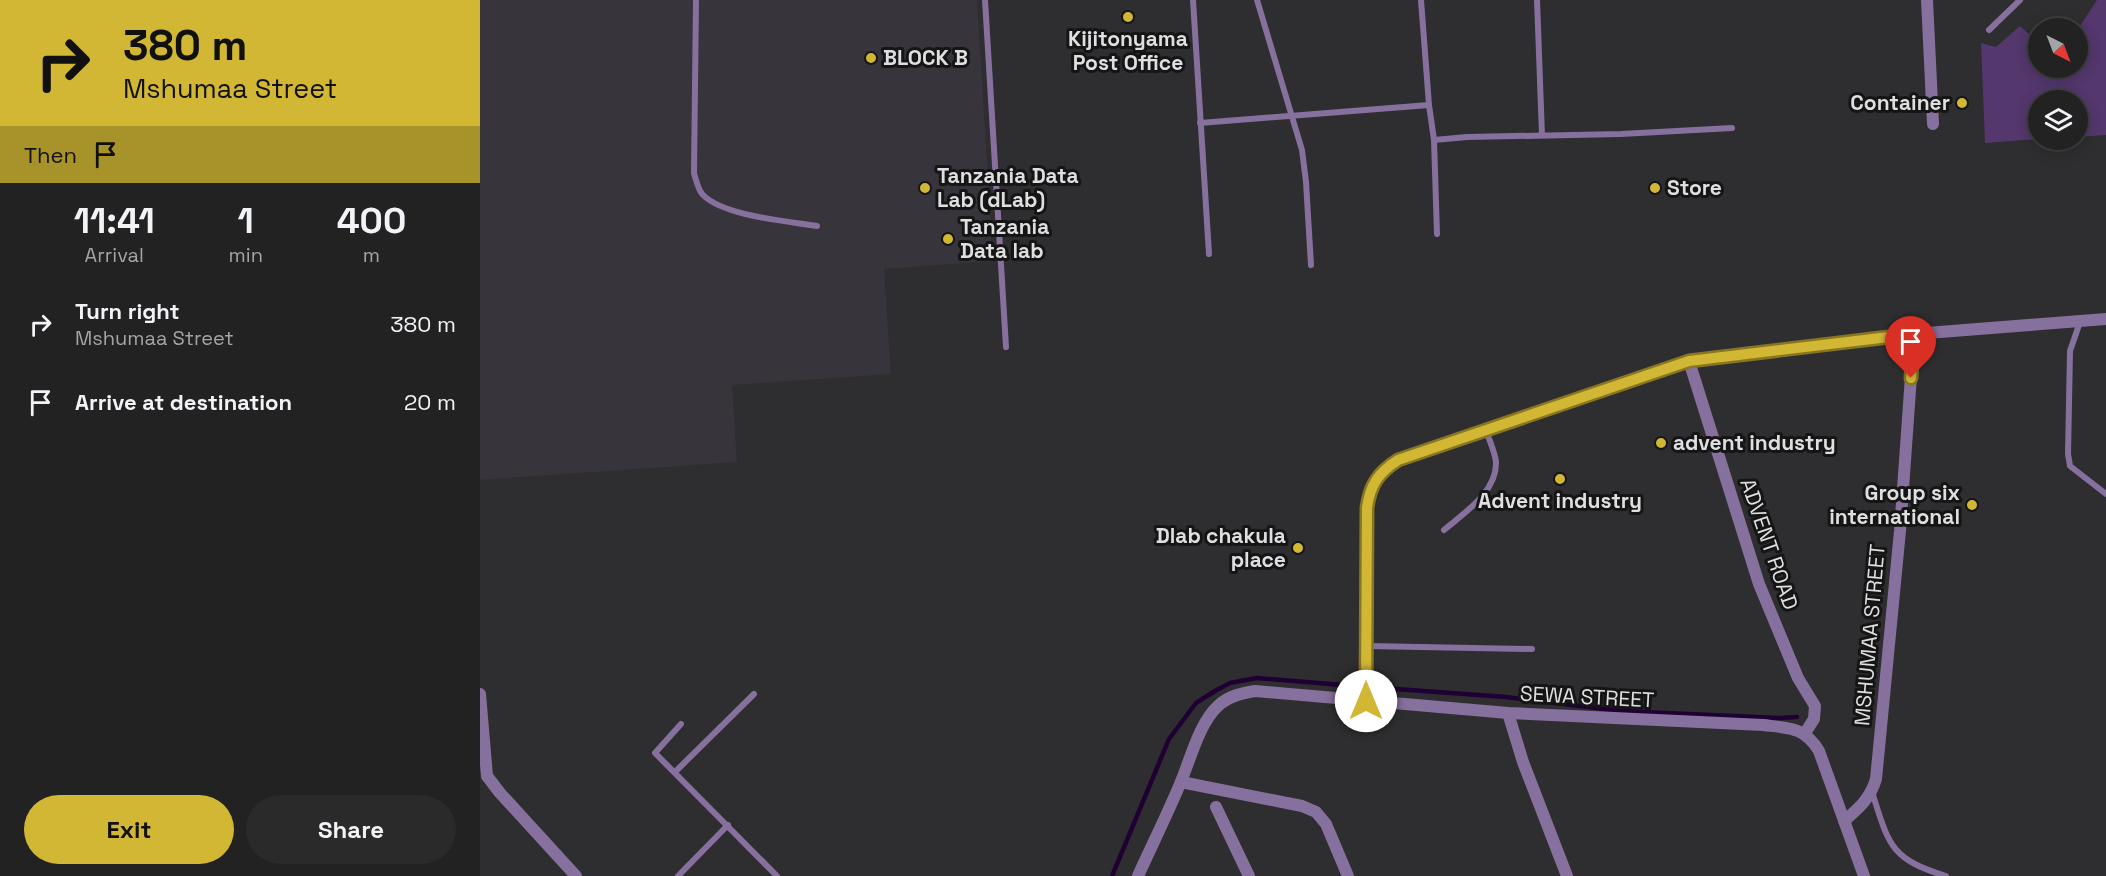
<!DOCTYPE html>
<style>
body{margin:0;font-family:"Space Grotesk",sans-serif;background:#2a2a2b;color:#f1f3f6;height:100vh;display:flex;flex-direction:column;font-size:22px;white-space:nowrap}
*{box-sizing:border-box;margin:0}
p{font-size:20px;color:#a2a4a6}
.icon{flex:none;width:33px;height:33px;fill:none;stroke:currentColor;stroke-width:2;stroke-linecap:round;stroke-linejoin:round}
.map{position:relative;flex:1;overflow:hidden}
.side{display:flex;flex-direction:column;background:#222223;width:480px}
.side>*{flex:none}
.banner{background:#d2b735;color:#111;overflow:hidden}
.needle{width:39px;rotate:138deg}
.tools{position:absolute;left:1548px;top:18px;display:grid;gap:12px}
.tools a{display:grid;place-items:center;width:60px;height:60px;border-radius:50%;background:#222223;box-shadow:0 3px 15px #0003,0 0 0 2px #3f3f41;font-size:30px}
.pin{position:absolute;display:grid;place-items:center;width:51px;height:51px;color:#fff;margin:-62px -26px;border-radius:50% 50% 50% 0;rotate:-45deg;box-shadow:0 0 6px #0007}
.pin .icon{rotate:45deg}
.me{position:absolute;width:66px;margin:-33px;rotate:0deg;stroke-linejoin:round;filter:drop-shadow(0 0 4px #0008)}
.turn{display:flex;align-items:center;gap:21px;height:126px;padding:0 24px;font-size:27px}
.turn .icon{width:78px;height:78px;stroke-width:2.5}
.turn b{display:block;font-size:42px;line-height:51px}
.then{display:flex;align-items:center;height:57px;padding:0 24px;background:#0003;gap:12px;font-size:22px}
.eta{display:flex;justify-content:space-evenly;align-items:center;height:102px;text-align:center}
.eta b{font-size:36px;font-weight:800;line-height:42px}
.action{display:flex;gap:12px;margin-top:auto;padding:12px 24px}
.action a{flex:1;height:69px;border-radius:36px;background:#d2b735;color:#111;font-size:24px;font-weight:800;line-height:69px;text-align:center}
.action a+a{background:#2a2a2b;color:#f1f3f6}
ul{padding:0;list-style:none}
li{display:flex;align-items:center;gap:18px;height:78px;padding:0 24px}
li div{flex:1}
li b{display:block;font-size:22px}
li em{font-style:normal}
main{display:flex;flex:1;min-height:0}
.map>svg:first-child{display:block}
.built{fill:#37343c}
.green{fill:#53376d}
.lines{fill:none;stroke-linecap:round;stroke-linejoin:round}
.stream{stroke:#1f0035;stroke-width:4.5}
.service{stroke:#86709d;stroke-width:6}
.minor{stroke:#86709d;stroke-width:12}
.route-casing{stroke:#872;stroke-width:15}
.route{stroke:#d2b735;stroke-width:10}
.poi-dot{fill:#d2b735;stroke:#161516;stroke-width:2}
.labels{text-anchor:middle;stroke-width:6;stroke-linejoin:round;paint-order:stroke}
.poi-label{font-size:21px;font-weight:bold;fill:#dfdee0;stroke:#161516;text-anchor:start}
.street-label{font-size:21px;fill:#dfdee0;stroke:#161516}
</style>
<main>
<section class="side">
<div class="banner">
<div class="turn"><svg class="icon" aria-label="right" viewBox="0 0 24 24"><path d="M7 20v-9h11M14 6l5 5-5 5"/></svg><div><b>380 m</b>Mshumaa Street</div></div>
<div class="then">Then<svg class="icon" aria-label="arrive" viewBox="0 0 24 24"><path d="M6 21V4h12l-3 4 3 4H6"/></svg></div>
</div>
<div class="eta">
<div><b>11:41</b><p>Arrival</p></div>
<div><b>1</b><p>min</p></div>
<div><b>400</b><p>m</p></div>
</div>
<ul>
<li><svg class="icon" aria-label="right" viewBox="0 0 24 24"><path d="M7 20v-9h11M14 6l5 5-5 5"/></svg><div><b>Turn right</b><p>Mshumaa Street</p></div><em>380 m</em></li>
<li><svg class="icon" aria-label="arrive" viewBox="0 0 24 24"><path d="M6 21V4h12l-3 4 3 4H6"/></svg><div><b>Arrive at destination</b></div><em>20 m</em></li>
</ul>
<div class="action"><a>Exit</a><a>Share</a></div>
</section>
<div class="map">
<svg width="1626" height="876" viewBox="0 0 1626 876">
<rect width="100%" height="100%" fill="#2e2d2f"/>
<path class="built" d="M0 0H497L513 261 404 269 411 374 252 385 257 462 0 480Z"/>
<path class="green" d="M1617 0H1626V135L1598 137V100H1558V139L1505 143 1501 43 1516 47 1540 26 1558 42V68H1598V29Z"/>
<g class="lines">
<g class="stream">
<path d="M902 688 1026 697 1141 711 1298 718 1317 717"/>
<path d="M632 876 689 739 716 703 735 691 750 683 777 678 862 685"/>
</g>
<g class="service">
<path d="M216 0 214 173C216 180 218 190 223 195 244 216 306 221 337 226"/>
<path d="M505 0 526 347"/>
<path d="M713 0 729 254"/>
<path d="M777 0 822 150 826 182 831 265"/>
<path d="M941 0 949 105 954 140 957 234"/>
<path d="M1057 0 1062 135"/>
<path d="M1509 30 1540 0"/>
<path d="M720 123 949 105"/>
<path d="M954 140 987 137 1141 134 1252 128"/>
<path d="M1600 322 1590 351 1588 454 1590 466 1626 494"/>
<path d="M964 530C985 512 1017 492 1016 462 1015 452 1009 440 1006 430"/>
<path d="M887 646 1052 649"/>
<path d="M201 724 175 753 297 876"/>
<path d="M195 772 274 694"/>
<path d="M1392 792C1409 845 1410 859 1466 876"/>
<path d="M198 876 248 825"/>
</g>
<g class="minor">
<path d="M1447 0 1453 124"/>
<path d="M1209 361 1279 584 1318 678 1335 706 1334 719 1325 733"/>
<path d="M0 694 7 776 20 793 96 876"/>
<path d="M886 701 887 508C890 485 897 473 918 460L1209 361 1434 334 1626 319"/>
<path d="M1028 713 1043 762 1087 876"/>
<path d="M701 782 822 806 836 812 846 824 868 876"/>
<path d="M736 807 769 876"/>
<path d="M1364 821C1379 808 1390 799 1396 779L1420 531 1434 334"/>
<path d="M658 876C672 845 687 815 700 784 710 761 719 723 738 706 748 696 762 693 775 691L1028 713 1283 725C1309 728 1325 727 1339 751L1384 876"/>
</g>
</g>
<g class="lines">
<defs>
<path id="route" d="M886 701 887 508C890 485 898 473 918 460L1209 361 1434 334 1431 378"/>
</defs>
<use href="#route" class="route-casing"/>
<use href="#route" class="route"/>
</g>
<g class="poi-dot">
<circle cx="648" cy="17" r="6"/>
<circle cx="391" cy="58" r="6"/>
<circle cx="1482" cy="103" r="6"/>
<circle cx="445" cy="188" r="6"/>
<circle cx="1175" cy="188" r="6"/>
<circle cx="468" cy="239" r="6"/>
<circle cx="1181" cy="443" r="6"/>
<circle cx="1080" cy="479" r="6"/>
<circle cx="1492" cy="505" r="6"/>
<circle cx="818" cy="548" r="6"/>
</g>
<g class="labels">
<g class="poi-label">
<text x="648" y="46" text-anchor="middle">Kijitonyama<tspan x="648" dy="24">Post Office</tspan></text>
<text x="403" y="65">BLOCK B</text>
<text x="1470" y="110" text-anchor="end">Container</text>
<text x="457" y="183">Tanzania Data<tspan x="457" dy="24">Lab (dLab)</tspan></text>
<text x="1187" y="195">Store</text>
<text x="480" y="234">Tanzania<tspan x="480" dy="24">Data lab</tspan></text>
<text x="1193" y="450">advent industry</text>
<text x="1480" y="500" text-anchor="end">Group six<tspan x="1480" dy="24">international</tspan></text>
<text x="1080" y="508" text-anchor="middle">Advent industry</text>
<text x="806" y="543" text-anchor="end">Dlab chakula<tspan x="806" dy="24">place</tspan></text>
</g>
<g class="street-label">
<text transform="translate(1289 544) rotate(71)" y="7">ADVENT ROAD</text>
<text transform="translate(1390 635) rotate(-85)" y="7">MSHUMAA STREET</text>
<text transform="translate(1107 697) rotate(3)" y="7">SEWA STREET</text>
</g>
</g>
</svg>
<div class="tools">
<a><svg class="needle" viewBox="-14 -14 28 28"><path d="M0-13l5 13h-10z" fill="#e53935"/><path d="M0 13l5-13h-10z" fill="#a2a4a6"/></svg></a>
<a><svg class="icon" aria-label="layers" viewBox="0 0 24 24"><path d="M12 4l9 5-9 5-9-5zM3 14l9 5 9-5"/></svg></a>
</div>
<div class="pin" style="left:1431px;top:378px;background:#d93025"><svg class="icon" aria-label="arrive" viewBox="0 0 24 24"><path d="M6 21V4h12l-3 4 3 4H6"/></svg></div>
<svg class="me" style="left:886px;top:701px" viewBox="-20 -20 40 40"><circle r="19" fill="#fff"/><path d="M0-13L10 11 0 6-10 11z" fill="#d2b735"/></svg>
</div>
</main>
